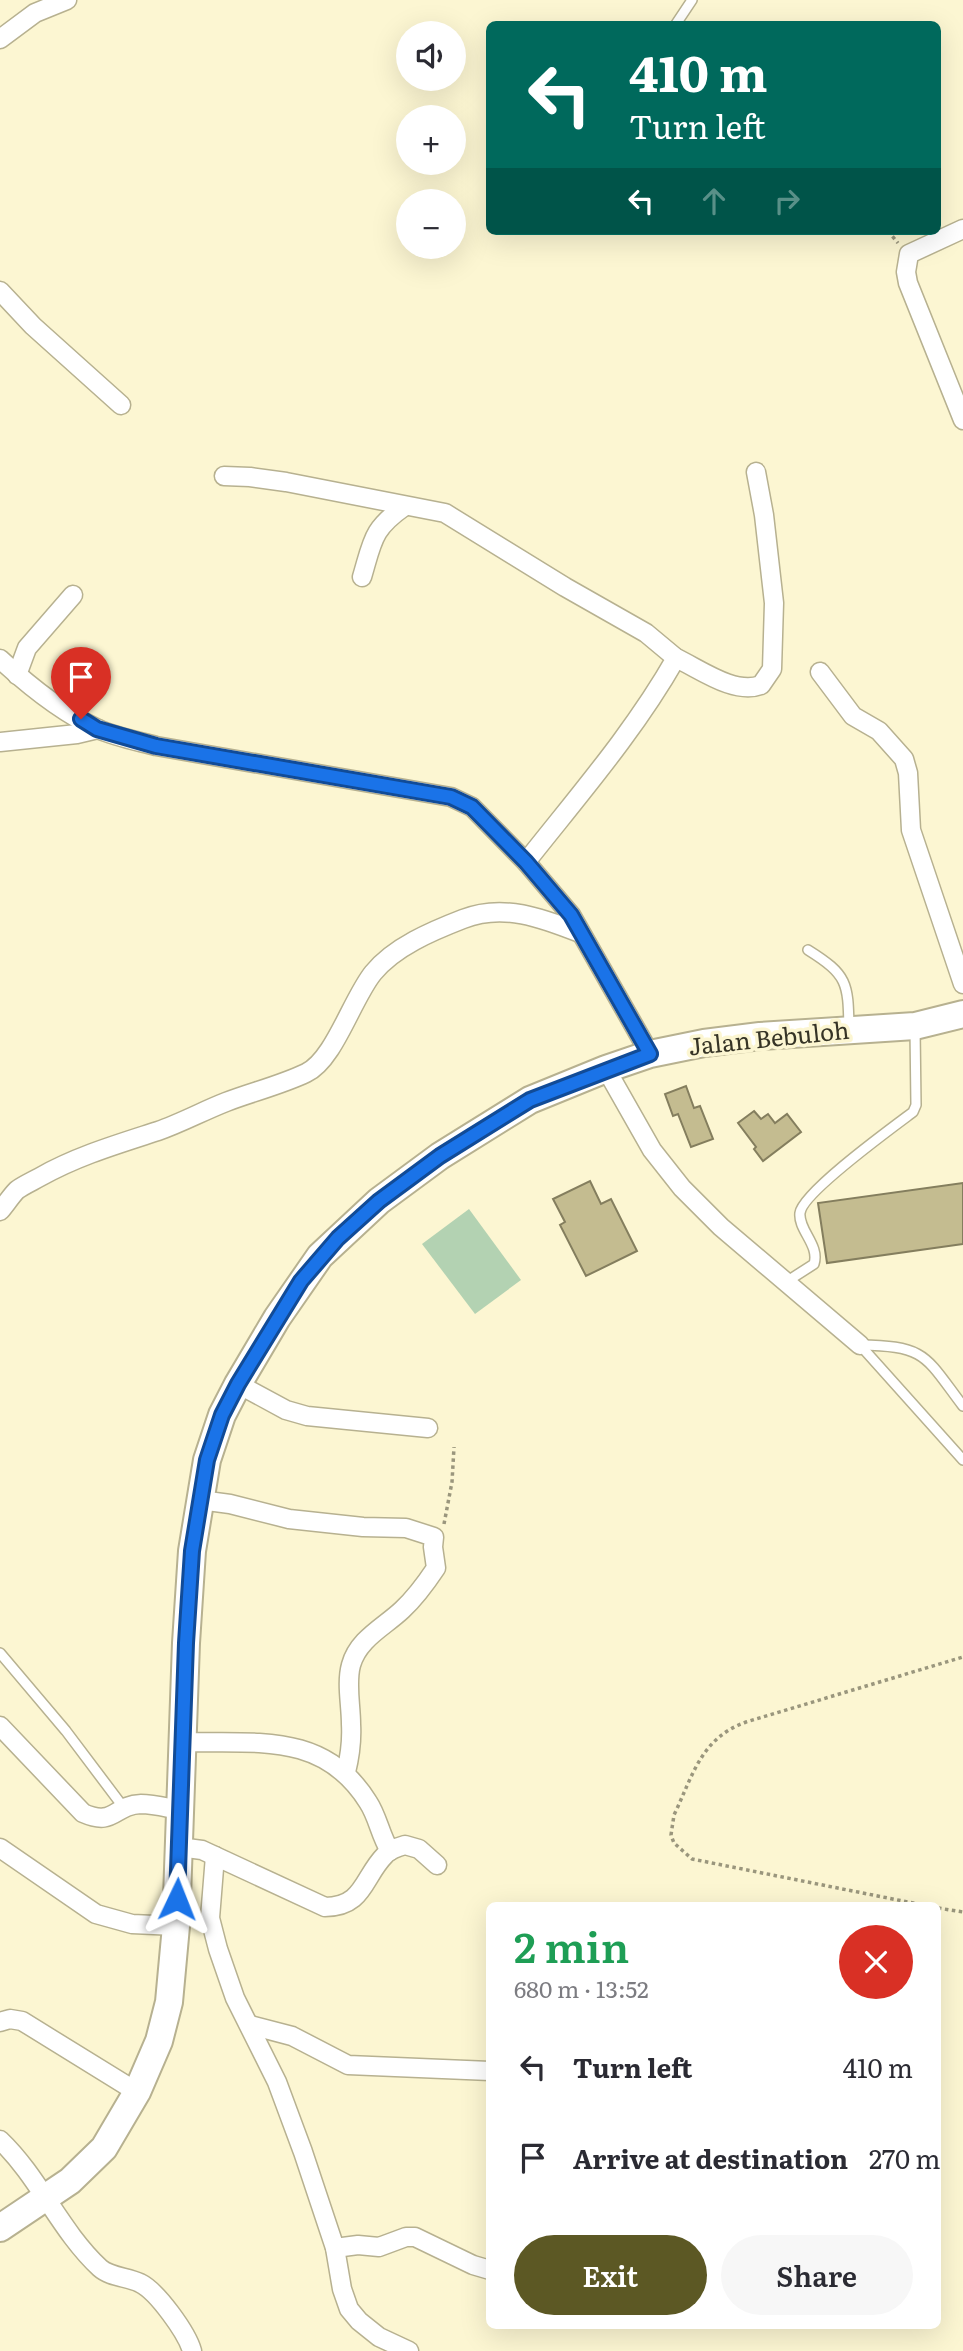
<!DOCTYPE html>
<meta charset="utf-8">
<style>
body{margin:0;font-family:Literata,serif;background:#f7f7f7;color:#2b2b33;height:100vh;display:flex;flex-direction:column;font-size:26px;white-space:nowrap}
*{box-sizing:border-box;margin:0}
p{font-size:23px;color:#7c7c81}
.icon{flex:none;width:38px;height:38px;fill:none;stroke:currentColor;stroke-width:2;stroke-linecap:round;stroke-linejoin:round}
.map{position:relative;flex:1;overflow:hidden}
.sheet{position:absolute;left:486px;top:1902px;width:455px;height:427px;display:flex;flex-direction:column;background:#fff;border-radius:10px;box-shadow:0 7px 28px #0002}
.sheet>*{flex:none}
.top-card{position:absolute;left:486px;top:21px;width:455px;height:214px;border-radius:10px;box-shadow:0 7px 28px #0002;background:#00695c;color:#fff;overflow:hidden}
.tools{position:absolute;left:396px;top:21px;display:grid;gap:14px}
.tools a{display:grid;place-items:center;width:70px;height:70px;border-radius:50%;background:#fff;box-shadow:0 7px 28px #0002;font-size:35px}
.pin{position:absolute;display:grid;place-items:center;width:60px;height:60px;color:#fff;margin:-72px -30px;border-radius:50% 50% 50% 0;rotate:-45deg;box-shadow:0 0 7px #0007}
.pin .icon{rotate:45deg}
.me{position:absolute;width:77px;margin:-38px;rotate:2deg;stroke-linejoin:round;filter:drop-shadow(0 0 5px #0008)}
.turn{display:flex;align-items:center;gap:24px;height:147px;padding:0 28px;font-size:32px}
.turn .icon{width:91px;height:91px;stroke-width:2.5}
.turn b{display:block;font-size:49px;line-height:60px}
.lanes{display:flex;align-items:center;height:66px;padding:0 28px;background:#0003;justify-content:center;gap:35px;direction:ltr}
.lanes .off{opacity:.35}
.round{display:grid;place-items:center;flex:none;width:74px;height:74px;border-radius:37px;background:#f7f7f7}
.summary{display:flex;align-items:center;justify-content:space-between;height:119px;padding:0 28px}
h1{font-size:42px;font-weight:600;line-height:52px;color:#1e9e55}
.cta{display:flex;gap:14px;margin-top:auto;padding:14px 28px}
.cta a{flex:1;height:80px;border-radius:42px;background:#5c5824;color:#fff;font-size:28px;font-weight:600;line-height:80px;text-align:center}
.cta a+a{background:#f7f7f7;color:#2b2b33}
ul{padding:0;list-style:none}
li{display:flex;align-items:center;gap:21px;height:91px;padding:0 28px}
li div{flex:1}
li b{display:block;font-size:26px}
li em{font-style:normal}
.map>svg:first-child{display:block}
.green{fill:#b3d2b2}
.building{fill:#c4bc90;stroke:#847e5e;stroke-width:2}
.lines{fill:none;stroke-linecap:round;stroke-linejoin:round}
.lane-casing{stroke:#b7b190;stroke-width:12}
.street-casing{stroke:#b7b190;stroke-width:21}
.secondary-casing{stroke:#b7b190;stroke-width:30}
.path{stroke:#9a967d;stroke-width:3.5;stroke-dasharray:3.5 3.5;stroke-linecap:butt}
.lane{stroke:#fff;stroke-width:9}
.street{stroke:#fff;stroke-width:18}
.secondary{stroke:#fff;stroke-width:26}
.route-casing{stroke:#114b97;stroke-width:18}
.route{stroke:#1a73e8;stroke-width:12}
.labels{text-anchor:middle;stroke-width:7;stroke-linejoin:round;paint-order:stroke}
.street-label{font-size:24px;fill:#363426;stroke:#fcf6d2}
</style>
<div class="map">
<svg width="963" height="2351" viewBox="0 0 963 2351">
<rect width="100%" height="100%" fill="#fcf6d2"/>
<path class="green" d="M469 1209 521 1280 475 1314 422 1244Z"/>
<g class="building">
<path d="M686 1086 694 1108 700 1106 713 1139 691 1147 678 1114 673 1116 665 1094Z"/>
<path d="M754 1111 761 1119 768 1114 775 1123 787 1114 801 1132 763 1161 754 1149 756 1147 738 1123Z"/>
<path d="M590 1181 601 1204 611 1199 637 1251 586 1276 560 1225 565 1222 553 1199Z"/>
<path d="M963 1183V1244L827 1263 818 1203Z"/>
</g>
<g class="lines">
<defs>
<g id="lane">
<path d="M676 24 692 0"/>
<path d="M808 950C848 975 848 983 849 1028"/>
<path d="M786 1282 814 1264C820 1245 798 1230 800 1213 802 1193 893 1127 913 1112L916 1105 915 1029"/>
<path d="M860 1345 963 1460"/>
<path d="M860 1345C927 1346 925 1356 963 1406"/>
<path d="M0 1653 66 1731 124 1808"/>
</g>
<g id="street">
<path d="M0 39 35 13 67 0"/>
<path d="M963 229 909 254 906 272 908 283 963 420"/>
<path d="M0 291 33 326 121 405"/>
<path d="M224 476 250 477 286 482 445 513 565 587 646 633 676 658C634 732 578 796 526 862"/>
<path d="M362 577C373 540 372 529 405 506"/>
<path d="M676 658C700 669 734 695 761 685L772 669 774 603 764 515 756 472"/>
<path d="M0 659C28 685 63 713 98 729 116 737 137 741 156 746L451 797 472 807 526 862 571 915 650 1054"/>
<path d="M820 672 853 716 879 731 904 759 908 773 911 830 963 984"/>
<path d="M17 675 27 648 73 595"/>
<path d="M0 742 77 734 98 729"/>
<path d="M606 1069 652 1150 682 1188 721 1227 860 1345"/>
<path d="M0 1211C6 1204 11 1196 17 1190 24 1185 33 1181 40 1177 77 1156 118 1144 158 1131 181 1123 203 1111 226 1102 252 1092 281 1085 306 1073 334 1060 352 999 373 973 394 947 432 931 463 919 503 903 542 918 580 933"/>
<path d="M238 1384 286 1410 307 1416 428 1428"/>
<path d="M200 1500 230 1504 289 1519 363 1527 406 1528 434 1537 433 1547 436 1568C426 1583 415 1598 402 1610 384 1627 358 1639 351 1665 346 1683 351 1705 351 1724 352 1741 350 1756 346 1772"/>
<path d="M0 1726 83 1813C115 1827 113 1805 141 1804 154 1804 168 1808 180 1810"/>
<path d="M183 1742C255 1744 324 1731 368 1802 378 1817 380 1835 390 1851"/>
<path d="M179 1847 202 1850 325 1907C364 1907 363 1877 385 1855 389 1850 398 1847 405 1845L419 1849 437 1865"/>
<path d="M0 1848 96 1914 132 1924 176 1926"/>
<path d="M215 1856 210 1918 218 1949 235 1998 277 2082 303 2152 335 2248 342 2289 349 2309 359 2321 379 2337 409 2351"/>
<path d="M0 2022 10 2019 22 2021 137 2092"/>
<path d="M250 2025 292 2036 348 2065 490 2071"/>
<path d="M0 2140C39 2177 60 2231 100 2268 110 2277 128 2277 140 2283 157 2291 187 2333 192 2351"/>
<path d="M335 2248 358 2245 379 2247 406 2237H415L473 2265 490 2270"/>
</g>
<path id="secondary" d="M0 2228 70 2181 104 2148 137 2092 159 2041 169 2002 176 1926 186 1643 192 1551 207 1460 222 1415 238 1384 277 1318 320 1256 379 1201 440 1156 530 1100 606 1069 650 1054 704 1043 760 1036 915 1026 963 1014"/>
</defs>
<use href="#lane" class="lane-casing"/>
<use href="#street" class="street-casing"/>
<use href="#secondary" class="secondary-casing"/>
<g class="path">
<path d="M888 231 898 243"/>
<path d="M444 1524 452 1482 454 1447"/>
<path d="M928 1906 692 1859 674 1843 671 1835 674 1815C693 1775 701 1738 746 1722L963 1657"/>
<path d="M938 1908 963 1912"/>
</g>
<use href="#lane" class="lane"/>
<use href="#street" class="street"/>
<use href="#secondary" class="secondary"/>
</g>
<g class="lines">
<defs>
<path id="route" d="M81 719 97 729 156 746 451 797 472 807 526 862 571 915 650 1054 530 1100 440 1156 379 1201 338 1238 301 1281 238 1384 222 1415 207 1460 192 1551 186 1643 177 1899"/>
</defs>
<use href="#route" class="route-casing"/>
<use href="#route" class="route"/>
</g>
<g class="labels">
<g class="street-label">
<text transform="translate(769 1039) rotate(-6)" y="8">Jalan Bebuloh</text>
</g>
</g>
</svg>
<div class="tools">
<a><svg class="icon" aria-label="sound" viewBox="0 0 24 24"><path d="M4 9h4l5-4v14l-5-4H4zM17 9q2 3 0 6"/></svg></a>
<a>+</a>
<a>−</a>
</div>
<div class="pin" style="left:81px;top:719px;background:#d93025"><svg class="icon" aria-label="arrive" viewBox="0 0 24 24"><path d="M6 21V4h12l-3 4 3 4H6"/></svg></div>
<svg class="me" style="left:177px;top:1899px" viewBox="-20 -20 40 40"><path d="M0-17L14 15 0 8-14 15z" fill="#1a73e8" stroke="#fff" stroke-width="4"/></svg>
<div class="top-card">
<div class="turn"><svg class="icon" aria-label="left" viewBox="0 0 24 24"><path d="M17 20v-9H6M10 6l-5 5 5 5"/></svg><div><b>410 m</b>Turn left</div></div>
<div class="lanes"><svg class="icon" aria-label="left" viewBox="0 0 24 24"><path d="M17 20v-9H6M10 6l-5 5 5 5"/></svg><svg class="icon off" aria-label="ahead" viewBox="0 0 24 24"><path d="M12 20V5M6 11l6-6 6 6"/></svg><svg class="icon off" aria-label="right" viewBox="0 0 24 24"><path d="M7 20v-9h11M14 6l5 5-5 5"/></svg></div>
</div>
<section class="sheet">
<div class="summary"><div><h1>2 min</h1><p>680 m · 13:52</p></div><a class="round" style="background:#d93025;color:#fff"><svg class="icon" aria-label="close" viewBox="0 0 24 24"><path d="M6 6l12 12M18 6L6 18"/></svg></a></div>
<ul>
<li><svg class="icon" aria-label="left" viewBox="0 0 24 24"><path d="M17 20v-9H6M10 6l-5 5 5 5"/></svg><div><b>Turn left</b></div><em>410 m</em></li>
<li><svg class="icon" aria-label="arrive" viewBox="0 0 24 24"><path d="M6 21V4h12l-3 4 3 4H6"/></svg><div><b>Arrive at destination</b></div><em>270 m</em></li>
</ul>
<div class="cta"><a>Exit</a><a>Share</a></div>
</section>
</div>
